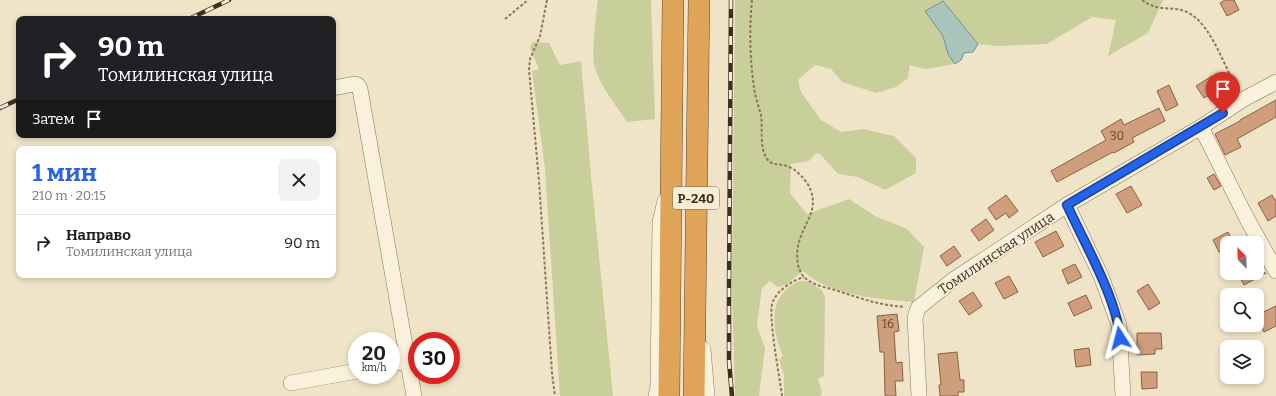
<!DOCTYPE html>
<html lang="ru">
<meta charset="utf-8">
<style>
body{margin:0;font-family:Bitter,serif;background:#f2f2f2;color:#202124;height:100vh;display:flex;flex-direction:column;font-size:15px;white-space:nowrap}
*{box-sizing:border-box;margin:0}
p{font-size:13px;color:#757577}
.icon{flex:none;width:22px;height:22px;fill:none;stroke:currentColor;stroke-width:2;stroke-linecap:round;stroke-linejoin:round}
.map{position:relative;flex:1;overflow:hidden}
.side{position:absolute;left:16px;top:146px;width:320px;height:132px;display:flex;flex-direction:column;background:#fff;border-radius:8px;box-shadow:0 2px 6px #0003}
.side>*{flex:none}
.hud{position:absolute;left:16px;top:16px;width:320px;height:122px;border-radius:8px;box-shadow:0 2px 6px #0003;background:#202124;color:#fff;overflow:hidden}
.needle{width:26px;rotate:337deg}
.tools{position:absolute;left:1220px;top:236px;display:grid;gap:8px}
.tools a{display:grid;place-items:center;width:44px;height:44px;border-radius:8px;background:#fff;box-shadow:0 2px 6px #0003;font-size:20px}
.speed{position:absolute;left:348px;top:332px;display:flex;gap:8px;font-size:20px;font-weight:700;text-align:center}
.speed>*{display:grid;place-content:center;width:52px;height:52px;border-radius:50%;background:#fff;box-shadow:0 2px 6px #0003;line-height:1}
.speed small{font-size:10px;font-weight:400}
.speed .limit{border:6px solid #d22;background:#fff;color:#111}
.pin{position:absolute;display:grid;place-items:center;width:34px;height:34px;color:#fff;margin:-41px -17px;border-radius:50% 50% 50% 0;rotate:-45deg;box-shadow:0 0 4px #0007}
.pin .icon{rotate:45deg}
.me{position:absolute;width:44px;margin:-22px;rotate:351deg;stroke-linejoin:round;filter:drop-shadow(0 0 3px #0008)}
.turn{display:flex;align-items:center;gap:14px;height:84px;padding:0 16px;font-size:18px}
.turn .icon{width:52px;height:52px;stroke-width:2.5}
.turn b{display:block;font-size:28px;line-height:34px}
.then{display:flex;align-items:center;height:38px;padding:0 16px;background:#0003;gap:8px;font-size:15px}
.round{display:grid;place-items:center;flex:none;width:42px;height:42px;border-radius:8px;background:#f2f2f2}
.head{display:flex;align-items:center;justify-content:space-between;height:68px;padding:0 16px}
h1{font-size:24px;font-weight:700;line-height:30px;color:#2563eb}
ul{padding:0;list-style:none}
li{display:flex;align-items:center;gap:12px;height:56px;padding:0 16px;border-top:1px solid #e0e0e0}
li div{flex:1}
li b{display:block;font-size:15px}
li em{font-style:normal}
.map>svg:first-child{display:block}
.green{fill:#c9cf9b}
.water{fill:#a9c4bc;stroke:#6f938a}
.building{fill:#cf9f7d;stroke:#8d5f41}
.lines{fill:none;stroke-linecap:round;stroke-linejoin:round}
.minor-casing{stroke:#8d765c;stroke-width:16}
.highway-casing{stroke:#5b4430;stroke-width:22}
.path{stroke:#8d765c;stroke-width:2;stroke-dasharray:3 2;stroke-linecap:butt}
.minor{stroke:#faf1dc;stroke-width:15}
.highway{stroke:#e0a458;stroke-width:21}
.rail-casing{stroke:#3d2e20;stroke-width:4.5}
.rail{stroke:#f7eed8;stroke-width:3;stroke-dasharray:9;stroke-linecap:butt}
.route-casing{stroke:#184099;stroke-width:10}
.route{stroke:#2563eb;stroke-width:7}
.labels{text-anchor:middle;stroke-width:4;stroke-linejoin:round;paint-order:stroke}
.number-label{font-size:12px;fill:#624a37}
.shield{fill:#f7eed8;stroke:#756857;stroke-width:1}
.shield-label{font-size:13px;font-weight:bold;fill:#3d2e20}
.street-label{font-size:14px;fill:#3d2e20;stroke:#f7eed8}
</style>
<div class="map">
<svg width="1276" height="396" viewBox="0 0 1276 396">
<rect width="100%" height="100%" fill="#f0e4c8"/>
<g class="green">
<path d="M598 0H651L655 119 627 122C616 105 601 88 595 68 591 56 596 14 598 0Z"/>
<path d="M735 0H1163L1148 33 1108 56 1116 20 1092 17 1047 44 998 46 978 44 943 1 926 11 943 36 948 54 955 64 925 69 910 65 908 78 896 87 876 93 842 82 831 69 815 65 798 80 801 92 821 120 841 132 863 129 894 136 916 158V173L885 190 858 177 838 174 820 154 816 153 809 161 791 164 790 193 807 214 849 199 875 216 907 229 924 247 914 302C878 299 831 296 803 271L786 285 778 287 770 281 762 288 757 326 765 348 759 395 760 396H735L732 288Z"/>
<path d="M532 42 549 43 560 65 581 61 591 175 613 396H560L545 169 532 71 539 69 530 48Z"/>
<path d="M800 281 809 282 822 290 825 297 824 376 818 379 822 392 820 396H784V375L779 360 783 356C771 329 767 294 800 281Z"/>
</g>
<path class="water" d="M943 1 978 44 973 52 964 53 961 60 955 64 948 54 943 36 925 11Z"/>
<g class="building">
<path d="M1225 0H1234L1239 10 1227 16 1220 3Z"/>
<path d="M1212 76 1220 88 1204 98 1196 86Z"/>
<path d="M1169 85 1178 105 1166 111 1157 91Z"/>
<path d="M1276 100V117L1237 139 1241 147 1225 155 1215 134 1240 121V120Z"/>
<path d="M1159 108 1165 121 1132 138 1134 142 1114 153 1113 152 1057 182 1051 171 1106 140 1101 131 1121 119 1124 125Z"/>
<path d="M1214 174 1221 186 1214 190 1207 178Z"/>
<path d="M1131 186 1142 205 1127 213 1116 194Z"/>
<path d="M1006 195 1018 211 1009 218 1006 213 996 220 988 208Z"/>
<path d="M1272 195 1276 201V216L1268 221 1258 203Z"/>
<path d="M986 219 994 230 979 241 971 230Z"/>
<path d="M1056 231 1064 246 1043 257 1035 242Z"/>
<path d="M1228 232 1234 243H1227V247L1219 252 1213 240Z"/>
<path d="M954 246 961 256 947 266 940 256Z"/>
<path d="M1075 264 1082 277 1068 284 1062 270Z"/>
<path d="M1237 273H1266L1244 285Z"/>
<path d="M1009 276 1018 292 1004 299 995 283Z"/>
<path d="M1148 284 1160 303 1149 310 1137 291Z"/>
<path d="M973 292 982 306 969 315 959 301Z"/>
<path d="M1086 295 1092 308 1074 316 1068 303Z"/>
<path d="M1276 306V326L1264 332 1257 315Z"/>
<path d="M897 314 899 331 894 332 896 363 902 362 903 381H895L896 396H885L884 352H880L877 316Z"/>
<path d="M1137 333H1161L1162 349H1155V354L1137 355Z"/>
<path d="M1089 348 1091 365 1076 367 1074 350Z"/>
<path d="M957 352 960 380H964V392H958V396H940L939 385H941L938 354Z"/>
<path d="M1141 372H1157V388L1142 389Z"/>
</g>
<g class="lines">
<defs>
<g id="minor">
<path d="M333 88 354 84 358 85 360 89 414 396"/>
<path d="M1201 127 1246 217 1276 271"/>
<path d="M1067 205 1101 276 1119 325 1123 396"/>
<path d="M703 349 707 396"/>
<path d="M391 364 408 361"/>
<path d="M291 383 357 371"/>
<path d="M656 396 658 386 660 222 665 201"/>
<path d="M919 396 915 318 918 308 953 280 1067 205 1201 127 1244 99 1276 82"/>
</g>
<g id="highway">
<path d="M669 396 673 0"/>
<path d="M694 396 699 0"/>
</g>
</defs>
<use href="#minor" class="minor-casing"/>
<use href="#highway" class="highway-casing"/>
<g class="path">
<path d="M547 0 540 36 530 59 529 70 539 181 552 373 555 396"/>
<path d="M752 0C749 31 750 63 755 94 757 101 759 108 761 115 763 129 759 147 767 159 772 165 776 164 783 165 795 167 807 180 811 191 818 212 804 223 799 242 796 252 796 269 804 277 813 286 827 287 838 291 863 299 878 305 905 307"/>
<path d="M1142 0C1160 13 1171 5 1187 12 1212 24 1223 66 1238 89"/>
<path d="M505 19 528 0"/>
<path d="M782 396C780 379 767 312 773 301 778 290 793 280 804 277"/>
</g>
<use href="#minor" class="minor"/>
<use href="#highway" class="highway"/>
<defs>
<g id="rail">
<path d="M731 0 729 287V361L732 396"/>
<path d="M189 19 229 0"/>
<path d="M0 108 19 99"/>
</g>
</defs>
<use href="#rail" class="rail-casing"/>
<use href="#rail" class="rail"/>
</g>
<g class="lines">
<defs>
<path id="route" d="M1120 338C1117 299 1084 242 1067 205L1223 113"/>
</defs>
<use href="#route" class="route-casing"/>
<use href="#route" class="route"/>
</g>
<g class="labels">
<g class="number-label">
<text x="1117" y="140">30</text>
<text x="888" y="328">16</text>
</g>
<rect class="shield" x="673" y="187" width="46" height="22" rx="3"/>
<g class="shield-label">
<text x="696" y="203">Р-240</text>
</g>
<g class="street-label">
<text transform="translate(996 253) rotate(-34)" y="5">Томилинская улица</text>
</g>
</g>
</svg>
<div class="tools">
<a><svg class="needle" viewBox="-14 -14 28 28"><path d="M0-13l5 13h-10z" fill="#e53935"/><path d="M0 13l5-13h-10z" fill="#757577"/></svg></a>
<a><svg class="icon" aria-label="search" viewBox="0 0 24 24"><circle cx="10" cy="10" r="6"/><path d="M15 15l6 6"/></svg></a>
<a><svg class="icon" aria-label="layers" viewBox="0 0 24 24"><path d="M12 4l9 5-9 5-9-5zM3 14l9 5 9-5"/></svg></a>
</div>
<div class="speed"><div>20<small>km/h</small></div><div class="limit">30</div></div>
<div class="pin" style="left:1223px;top:113px;background:#d93025"><svg class="icon" aria-label="arrive" viewBox="0 0 24 24"><path d="M6 21V4h12l-3 4 3 4H6"/></svg></div>
<svg class="me" style="left:1120px;top:338px" viewBox="-20 -20 40 40"><path d="M0-17L14 15 0 8-14 15z" fill="#2563eb" stroke="#fff" stroke-width="4"/></svg>
<div class="hud">
<div class="turn"><svg class="icon" aria-label="right" viewBox="0 0 24 24"><path d="M7 20v-9h11M14 6l5 5-5 5"/></svg><div><b>90 m</b>Томилинская улица</div></div>
<div class="then">Затем<svg class="icon" aria-label="arrive" viewBox="0 0 24 24"><path d="M6 21V4h12l-3 4 3 4H6"/></svg></div>
</div>
<section class="side">
<div class="head"><div><h1>1 мин</h1><p>210 m · 20:15</p></div><a class="round"><svg class="icon" aria-label="close" viewBox="0 0 24 24"><path d="M6 6l12 12M18 6L6 18"/></svg></a></div>
<ul>
<li><svg class="icon" aria-label="right" viewBox="0 0 24 24"><path d="M7 20v-9h11M14 6l5 5-5 5"/></svg><div><b>Направо</b><p>Томилинская улица</p></div><em>90 m</em></li>
</ul>
</section>
</div>
